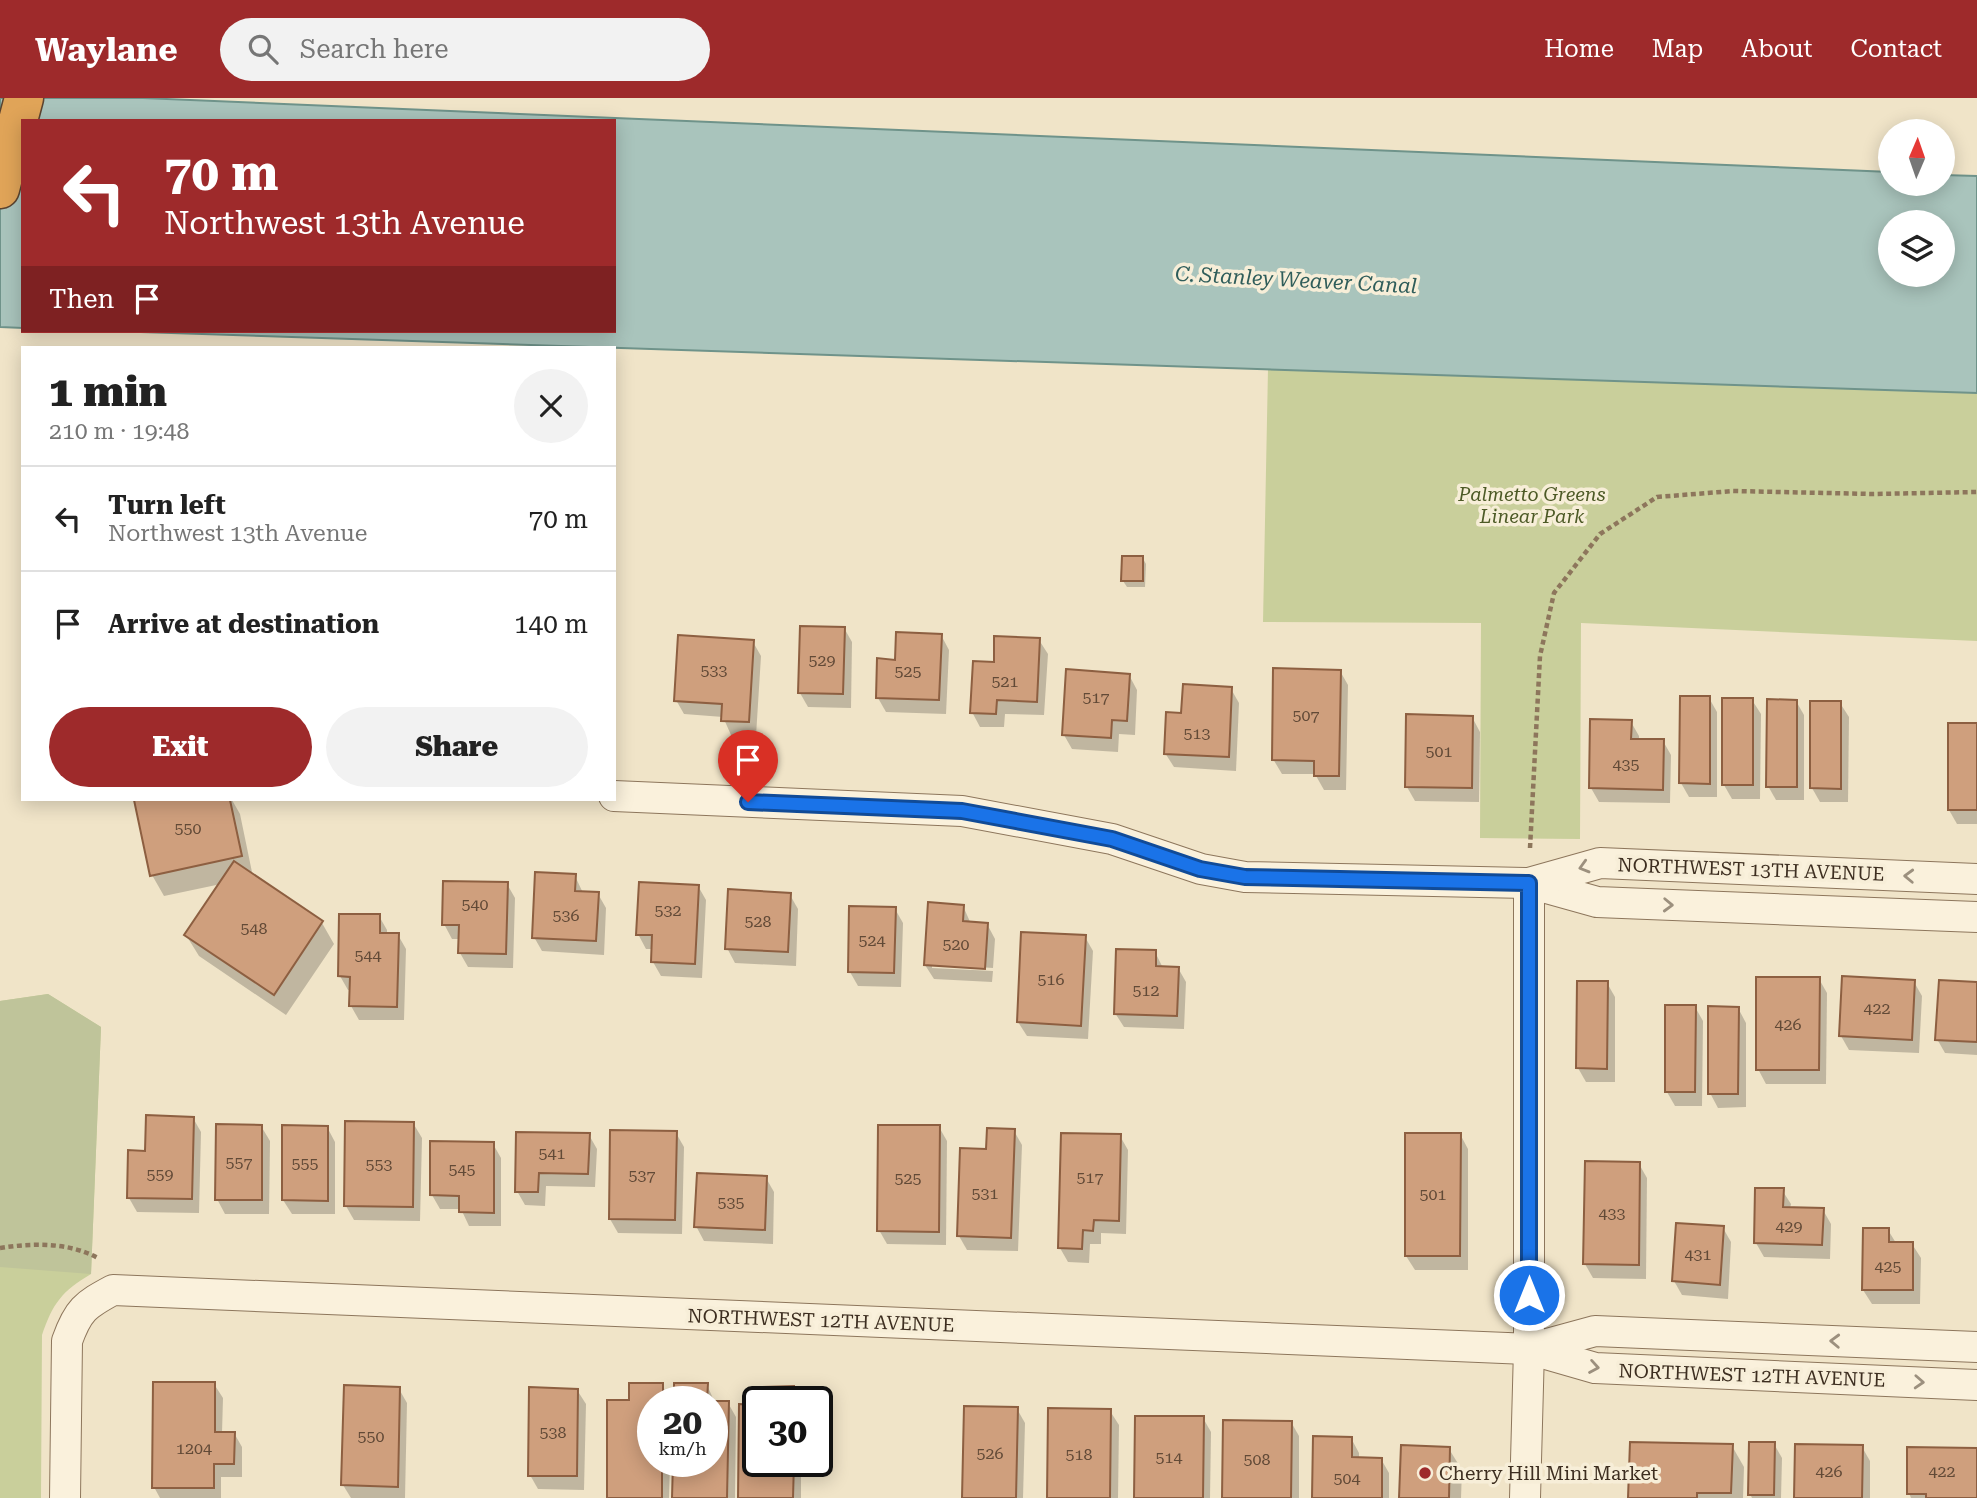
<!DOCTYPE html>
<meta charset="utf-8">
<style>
body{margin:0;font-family:"Roboto Serif",serif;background:#f2f2f2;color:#222;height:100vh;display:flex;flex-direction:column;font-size:26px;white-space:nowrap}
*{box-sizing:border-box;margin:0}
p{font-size:23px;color:#767676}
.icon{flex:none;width:38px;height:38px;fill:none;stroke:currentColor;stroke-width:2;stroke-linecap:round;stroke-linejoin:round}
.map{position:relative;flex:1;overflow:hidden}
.drawer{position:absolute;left:21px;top:248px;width:595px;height:455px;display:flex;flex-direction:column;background:#fff;border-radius:0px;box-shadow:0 4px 18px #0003}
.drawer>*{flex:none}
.banner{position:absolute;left:21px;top:21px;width:595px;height:214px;border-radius:0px;box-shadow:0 4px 18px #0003;background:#9e2a2b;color:#fff;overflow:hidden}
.needle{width:46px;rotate:2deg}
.buttons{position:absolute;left:1878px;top:21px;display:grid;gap:14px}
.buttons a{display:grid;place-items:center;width:77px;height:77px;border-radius:50%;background:#fff;box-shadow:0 4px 18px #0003;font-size:35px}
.speed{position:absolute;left:637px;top:1288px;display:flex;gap:14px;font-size:35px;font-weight:700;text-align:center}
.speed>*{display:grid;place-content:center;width:91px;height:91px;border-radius:50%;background:#fff;box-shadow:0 4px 18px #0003;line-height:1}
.speed small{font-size:18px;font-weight:400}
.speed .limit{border:4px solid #111;border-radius:10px;background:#fff;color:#111}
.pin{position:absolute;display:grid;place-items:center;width:60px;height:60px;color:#fff;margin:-72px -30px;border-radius:50% 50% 50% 0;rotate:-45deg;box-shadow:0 0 7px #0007}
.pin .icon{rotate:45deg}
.me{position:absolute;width:77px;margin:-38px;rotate:0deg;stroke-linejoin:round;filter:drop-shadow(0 0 5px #0008)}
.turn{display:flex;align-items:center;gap:24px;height:147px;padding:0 28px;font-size:32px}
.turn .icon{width:91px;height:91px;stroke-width:2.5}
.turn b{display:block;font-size:49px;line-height:60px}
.then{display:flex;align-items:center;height:66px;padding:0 28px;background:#0003;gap:14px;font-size:26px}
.round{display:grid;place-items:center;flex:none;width:74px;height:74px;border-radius:37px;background:#f2f2f2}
.summary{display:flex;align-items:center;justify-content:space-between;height:119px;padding:0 28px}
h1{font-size:42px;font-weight:800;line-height:52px}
.primary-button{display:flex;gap:14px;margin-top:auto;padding:14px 28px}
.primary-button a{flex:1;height:80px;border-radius:42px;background:#9e2a2b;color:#fff;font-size:28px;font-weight:800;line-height:80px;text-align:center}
.primary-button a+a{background:#f2f2f2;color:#222}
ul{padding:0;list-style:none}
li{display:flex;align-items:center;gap:21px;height:105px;padding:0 28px;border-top:2px solid #e0e0e0}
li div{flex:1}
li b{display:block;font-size:26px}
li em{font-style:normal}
header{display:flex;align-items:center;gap:42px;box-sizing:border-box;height:98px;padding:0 35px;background:#9e2a2b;color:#fff}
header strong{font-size:33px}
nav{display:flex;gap:38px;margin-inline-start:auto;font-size:24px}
.search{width:490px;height:63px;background:#f2f2f2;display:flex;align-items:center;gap:18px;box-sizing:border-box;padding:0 24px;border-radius:38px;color:#767676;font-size:26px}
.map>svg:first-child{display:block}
.green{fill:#c9cf9b}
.cemetery{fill:#bfc49a}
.water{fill:#a9c4bc;stroke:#6f938a;stroke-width:2;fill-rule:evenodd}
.shadow{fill:#0003}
.building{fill:#cf9f7d;stroke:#8d5f41;stroke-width:2}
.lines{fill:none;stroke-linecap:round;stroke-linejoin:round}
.street-casing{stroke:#8d765c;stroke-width:32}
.highway-casing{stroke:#5b4430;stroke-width:41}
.path{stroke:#8d765c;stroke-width:4.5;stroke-dasharray:5 3.5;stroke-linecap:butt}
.street{stroke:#faf1dc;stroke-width:30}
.highway{stroke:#e0a458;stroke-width:38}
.oneway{stroke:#9c907e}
.route-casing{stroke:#114b97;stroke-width:18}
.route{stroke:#1a73e8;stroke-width:12}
.poi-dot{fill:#9e2a2b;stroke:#f7eed8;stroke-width:2.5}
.labels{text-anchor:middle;stroke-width:7;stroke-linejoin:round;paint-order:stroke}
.number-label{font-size:16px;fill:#624a37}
.park-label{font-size:19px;font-style:italic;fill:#4d5a26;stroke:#f7eed8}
.street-label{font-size:19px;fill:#3d2e20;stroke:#f7eed8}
.poi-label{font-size:19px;fill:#3d2e20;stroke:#f7eed8;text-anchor:start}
.water-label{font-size:21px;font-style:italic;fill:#2f5d5a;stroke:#f7eed8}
</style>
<header>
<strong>Waylane</strong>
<div class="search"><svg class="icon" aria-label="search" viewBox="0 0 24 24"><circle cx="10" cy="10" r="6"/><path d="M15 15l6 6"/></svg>Search here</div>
<nav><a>Home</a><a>Map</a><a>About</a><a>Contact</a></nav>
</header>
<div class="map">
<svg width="1977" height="1400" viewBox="0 0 1977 1400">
<rect width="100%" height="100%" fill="#f0e4c8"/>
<g class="green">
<path d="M1268 271 1977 295V543L1581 525 1580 741 1480 740 1481 525 1263 524Z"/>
<path d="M48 896 101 929 91 1176C62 1193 53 1205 42 1237L41 1400H0V903Z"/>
</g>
<path class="cemetery" d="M48 896 101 929 91 1176 0 1169V903Z"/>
<path class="water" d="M0 0H143L1890 74V86H1942L1943 77 1977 78V295L110 233H614V23H23V230L0 229ZM1890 124H1942V177H1890Z"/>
<g class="shadow">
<path d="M1142 459 1146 466 1145 489H1127L1123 483Z"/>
<path d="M844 530 852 544 851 610 808 609 800 595Z"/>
<path d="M941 537 949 552 946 616 886 614 878 600 896 564Z"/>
<path d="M1039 542 1048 556 1044 617 1005 616 1004 629H980L972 614 995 566Z"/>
<path d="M753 544 761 558 756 638 731 637 723 619 684 616 676 602Z"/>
<path d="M1340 573 1348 587 1346 692H1324L1315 676H1282L1273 661Z"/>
<path d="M1129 577 1137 592 1135 637 1119 636 1118 654 1072 651 1064 637Z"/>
<path d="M1231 591 1239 605 1236 673 1174 669 1165 655Z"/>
<path d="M1709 600 1717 614V699H1689L1681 685Z"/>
<path d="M1752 602 1761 616 1760 701H1732L1724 687Z"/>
<path d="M1796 603 1804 617V702H1776L1768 688Z"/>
<path d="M1840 605 1849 619 1848 704H1820L1812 690Z"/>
<path d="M1472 619 1480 634 1479 704 1415 703 1407 689Z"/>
<path d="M1631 624 1639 638V642L1663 643 1671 657 1670 705 1599 704 1591 690Z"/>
<path d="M1977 627V726H1957L1949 712Z"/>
<path d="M136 702H232L240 716 253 779 322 825 334 846 286 917 199 858 186 837 221 786 164 798 152 777Z"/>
<path d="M575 778 583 795 598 796 606 810 604 857 542 853 534 839Z"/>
<path d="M507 786 515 800 513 870 468 869 460 855V841H452L444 826Z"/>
<path d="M698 788 706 802 702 880 661 878 653 864V851H646L638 836Z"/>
<path d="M790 797 798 811 796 868 735 865 727 850Z"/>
<path d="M963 808 971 826H987L995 841 993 870 932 866V870L993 873 992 884 934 881 925 867Z"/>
<path d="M895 811 903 825 901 889 858 888 850 874Z"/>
<path d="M379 818 387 832V837H398L406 851 404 922H359L351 908V892H348L340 878Z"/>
<path d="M1085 839 1093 853 1088 941 1027 938 1018 924Z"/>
<path d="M1155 854 1163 870H1178L1186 884 1184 931 1124 929 1115 915Z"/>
<path d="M1819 881 1827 895 1826 986H1766L1758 971Z"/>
<path d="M1914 884 1922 898 1919 955 1849 952 1841 938Z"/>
<path d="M1607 885 1615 899V984H1586L1578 970Z"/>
<path d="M1977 885V957L1945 955 1937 941Z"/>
<path d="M1695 909 1703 923 1702 1008H1675L1667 994Z"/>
<path d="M1738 910 1746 925V1009L1718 1010 1710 995Z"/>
<path d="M193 1020 201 1034 199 1115 137 1114 129 1100 147 1054Z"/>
<path d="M413 1025 422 1040 420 1123 354 1122 346 1108Z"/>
<path d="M261 1028 270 1043 269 1116H225L217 1101Z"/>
<path d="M327 1029 335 1044V1116H292L283 1102Z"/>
<path d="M939 1029 947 1043 946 1147 887 1146 879 1132Z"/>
<path d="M1014 1033 1022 1047 1018 1153 967 1152 959 1138Z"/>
<path d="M518 1035 589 1037 597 1051 595 1089 546 1088 545 1108 525 1107 517 1093Z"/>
<path d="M676 1035 684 1049 682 1136 618 1135 610 1121Z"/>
<path d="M1460 1036 1468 1051V1172H1415L1406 1158Z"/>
<path d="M1120 1038 1128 1052 1126 1136 1101 1135V1146H1090L1089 1165 1068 1164 1060 1150Z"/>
<path d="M493 1046 501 1060V1128H469L461 1111H440L432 1097Z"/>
<path d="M1639 1066 1647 1080 1646 1181 1593 1180 1585 1166Z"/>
<path d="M766 1080 774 1094 773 1146 704 1143 696 1128Z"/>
<path d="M1782 1092 1791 1106 1790 1111 1823 1112 1831 1126 1830 1161 1764 1159 1756 1145Z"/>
<path d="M1723 1130 1731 1144 1728 1201 1682 1197 1674 1183Z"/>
<path d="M1888 1132 1896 1145 1912 1146 1921 1160 1920 1206H1872L1863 1192Z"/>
<path d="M214 1286 223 1300 222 1335H234L242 1349V1379H221V1400H160L154 1389Z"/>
<path d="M662 1286 670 1304H653V1363H670L669 1400H609L631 1304Z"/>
<path d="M707 1287 715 1305H728L736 1319 735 1400H674L712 1363V1304H676Z"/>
<path d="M793 1290 801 1304H763Z"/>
<path d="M399 1291 407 1305 405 1400H351L343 1387Z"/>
<path d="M577 1292 586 1306 584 1392 538 1391 530 1377Z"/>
<path d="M1017 1311 1025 1325 1023 1400H964Z"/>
<path d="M1110 1313 1119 1327 1118 1400H1048Z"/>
<path d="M1203 1320 1211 1334 1210 1400H1135Z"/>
<path d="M1291 1324 1299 1338V1400H1224Z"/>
<path d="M1351 1340 1359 1355V1361H1381L1389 1375V1400H1314Z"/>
<path d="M1774 1346 1782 1360 1781 1400H1752L1750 1396Z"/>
<path d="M1732 1348 1744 1369 1743 1400H1630Z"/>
<path d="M1862 1349 1870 1363V1400H1796Z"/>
<path d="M1449 1351 1462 1372 1461 1400H1401Z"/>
<path d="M1977 1352V1400H1911L1909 1395Z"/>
<path d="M758 1363H801V1400H740Z"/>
</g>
<g class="building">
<path d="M1122 458H1143V483H1121Z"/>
<path d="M800 528 845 529 843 596 798 595Z"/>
<path d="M896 534 942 536 939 602 876 600 877 560 895 562Z"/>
<path d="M678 537 754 542 749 624 721 623 722 606 674 603Z"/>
<path d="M994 538 1040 540 1037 604 997 602 996 616 970 615 973 563 994 564Z"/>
<path d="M1273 570 1341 572 1339 678H1314V663L1272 662Z"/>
<path d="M1066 571 1130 576 1127 623 1112 622 1111 640 1062 637Z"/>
<path d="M1183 586 1232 589 1229 659 1164 656 1166 614 1181 615Z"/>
<path d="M1680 598H1710V686L1679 685Z"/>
<rect x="1722" y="600" width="31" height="87"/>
<path d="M1767 601 1797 602V689H1766Z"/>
<path d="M1810 603H1841V691L1810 690Z"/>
<path d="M1406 616 1473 618 1472 690 1405 689Z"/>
<path d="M1590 621 1632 622 1631 641H1664L1663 692 1589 690Z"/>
<rect x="1948" y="625" width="29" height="87"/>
<path d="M134 702H230L242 758 150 778Z"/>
<path d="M234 763 323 823 274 897 184 837Z"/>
<path d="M535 774 576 776 575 793 599 794 596 843 532 840Z"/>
<path d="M443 783 508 784 506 856 458 855 459 827H442Z"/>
<path d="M639 784 699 787 695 866 651 864 652 837H636Z"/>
<path d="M728 791 791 795 788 854 725 851Z"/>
<path d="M928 804 964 807 963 823 988 825 985 871 924 867Z"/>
<path d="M849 808 896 809 894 875 848 874Z"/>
<path d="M339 816H380V835H399L397 909 349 908 350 879 338 878Z"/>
<path d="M1021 834 1086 837 1081 928 1017 924Z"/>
<path d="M1116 851 1156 852V868L1179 869 1177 918 1114 916Z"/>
<path d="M1842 878 1915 882 1912 942 1839 938Z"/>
<path d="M1756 879H1820L1819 972H1756Z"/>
<path d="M1939 882 1977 884V944L1935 942Z"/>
<path d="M1577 883H1608L1607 971 1576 970Z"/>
<path d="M1665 907H1696L1695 994H1665Z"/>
<path d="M1708 908 1739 909 1738 996H1708Z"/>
<path d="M146 1017 194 1019 192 1101 127 1100 128 1052 145 1053Z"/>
<path d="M345 1023 414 1024 413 1109 344 1108Z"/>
<path d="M216 1026 262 1027V1102H215Z"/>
<path d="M282 1027 328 1028V1103L282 1102Z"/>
<path d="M878 1027H940L939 1134 877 1133Z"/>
<path d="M987 1030 1015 1031 1011 1140 957 1138 960 1050 986 1051Z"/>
<path d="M610 1032 677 1033 675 1122 609 1121Z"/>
<path d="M516 1034 590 1035 588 1076 539 1075 538 1094H515Z"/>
<path d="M1061 1035 1121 1036 1119 1123 1094 1122 1093 1133 1083 1132 1082 1151 1058 1150Z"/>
<path d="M1405 1035H1461L1460 1158H1405Z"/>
<path d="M430 1043 494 1044V1115L459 1114V1098L430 1097Z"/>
<path d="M1585 1063 1640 1064 1639 1167 1583 1166Z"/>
<path d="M697 1075 767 1078 765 1132 694 1129Z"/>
<path d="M1755 1090H1784L1783 1109 1824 1110 1822 1147 1754 1145Z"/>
<path d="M1676 1125 1724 1128 1720 1187 1672 1183Z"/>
<path d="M1863 1130H1889V1144H1913V1192H1862Z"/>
<path d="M153 1284H215V1334H235L234 1366H214V1390H152Z"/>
<path d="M629 1285H663V1304H653V1363H662V1400H607V1302H629Z"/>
<path d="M674 1285H708L707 1303H729L727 1400H672L673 1363H712V1304H674Z"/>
<path d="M344 1287 400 1289 398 1389 341 1387Z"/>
<path d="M794 1288V1304H761V1289Z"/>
<path d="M529 1289 578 1291 577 1378H528Z"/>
<path d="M739 1306 758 1307V1363H794L793 1400H738Z"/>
<path d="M964 1308 1018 1309 1016 1400H962Z"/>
<path d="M1048 1310 1111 1311 1110 1400H1047Z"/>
<path d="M1135 1318H1204L1203 1400H1134Z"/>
<path d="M1223 1322 1292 1323 1291 1400H1222Z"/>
<path d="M1313 1338 1352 1339V1359L1382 1360V1400H1312Z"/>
<path d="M1630 1344 1733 1346 1731 1395H1697V1400H1628Z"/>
<path d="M1749 1344H1775L1774 1397H1748Z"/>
<path d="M1795 1346 1863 1347 1862 1400H1794Z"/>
<path d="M1401 1347 1450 1349 1449 1400H1399Z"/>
<path d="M1907 1349 1977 1350V1400H1926V1396H1907Z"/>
</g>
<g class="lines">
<defs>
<g id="street">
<path d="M614 698 962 713 1112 741 1201 771 1245 779 1529 785 1597 804 1977 819"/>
<path d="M1529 785 1600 765 1977 781"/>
<path d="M1529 1251 1595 1233 1977 1249"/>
<path d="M65 1400 67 1243C78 1212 85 1207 113 1192L1529 1251 1595 1270 1977 1287"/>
<path d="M1525 1400 1529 1251V785"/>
</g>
<path id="highway" d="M0 91 24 0"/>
</defs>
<use href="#street" class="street-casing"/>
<use href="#highway" class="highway-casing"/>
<g class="path">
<path d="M1530 750 1540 558 1554 495 1600 436 1657 399 1733 393 1874 396 1977 394"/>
<path d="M0 1150C33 1145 68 1144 98 1160"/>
</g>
<use href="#street" class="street"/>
<use href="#highway" class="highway"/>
</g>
<defs><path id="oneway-chevron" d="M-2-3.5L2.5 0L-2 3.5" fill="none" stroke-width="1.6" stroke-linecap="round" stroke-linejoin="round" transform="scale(1.75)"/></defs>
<g class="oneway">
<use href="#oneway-chevron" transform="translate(1584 769) rotate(164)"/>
<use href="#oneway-chevron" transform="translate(1909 778) rotate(-178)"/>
<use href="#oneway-chevron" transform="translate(1668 807) rotate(2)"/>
<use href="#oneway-chevron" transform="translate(1835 1243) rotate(-178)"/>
<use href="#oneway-chevron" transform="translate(1594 1269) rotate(10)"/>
<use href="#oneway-chevron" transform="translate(1919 1284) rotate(3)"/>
</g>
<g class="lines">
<defs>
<path id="route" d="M748 704 962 713 1112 741 1200 771 1245 779 1529 785V1197"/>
</defs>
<use href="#route" class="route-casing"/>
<use href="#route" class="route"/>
</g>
<circle class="poi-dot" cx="1425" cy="1375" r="7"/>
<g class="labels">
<g class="number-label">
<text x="822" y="568">529</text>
<text x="714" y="578">533</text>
<text x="908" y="579">525</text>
<text x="1005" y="589">521</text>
<text x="1096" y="605">517</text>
<text x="1306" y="623">507</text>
<text x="1197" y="641">513</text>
<text x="1439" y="659">501</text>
<text x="1626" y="672">435</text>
<text x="188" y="736">550</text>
<text x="475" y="812">540</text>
<text x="668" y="818">532</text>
<text x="566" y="823">536</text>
<text x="758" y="829">528</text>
<text x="254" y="836">548</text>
<text x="872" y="848">524</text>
<text x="956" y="852">520</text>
<text x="368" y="863">544</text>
<text x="1051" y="887">516</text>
<text x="1146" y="898">512</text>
<text x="1877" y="916">422</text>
<text x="1788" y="932">426</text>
<text x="552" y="1061">541</text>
<text x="239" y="1070">557</text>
<text x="305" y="1071">555</text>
<text x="379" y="1072">553</text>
<text x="462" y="1077">545</text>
<text x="160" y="1082">559</text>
<text x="642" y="1083">537</text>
<text x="1090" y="1085">517</text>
<text x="908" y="1086">525</text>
<text x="985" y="1101">531</text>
<text x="1433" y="1102">501</text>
<text x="731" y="1110">535</text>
<text x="1612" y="1121">433</text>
<text x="1789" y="1134">429</text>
<text x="1698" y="1162">431</text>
<text x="1888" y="1174">425</text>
<text x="553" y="1340">538</text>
<text x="371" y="1344">550</text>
<text x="194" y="1356">1204</text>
<text x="990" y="1361">526</text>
<text x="1079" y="1362">518</text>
<text x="1169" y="1365">514</text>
<text x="1257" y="1367">508</text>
<text x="1829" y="1379">426</text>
<text x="1942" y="1379">422</text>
<text x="1347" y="1386">504</text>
</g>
<g class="park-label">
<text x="1532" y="403">Palmetto Greens<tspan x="1532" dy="22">Linear Park</tspan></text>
</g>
<g class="street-label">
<text transform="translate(1751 771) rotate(2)" y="7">NORTHWEST 13TH AVENUE</text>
<text transform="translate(821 1222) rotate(2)" y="7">NORTHWEST 12TH AVENUE</text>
<text transform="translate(1752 1277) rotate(2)" y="7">NORTHWEST 12TH AVENUE</text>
</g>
<g class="poi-label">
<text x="1439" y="1382">Cherry Hill Mini Market</text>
</g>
<g class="water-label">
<text transform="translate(1296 182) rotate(3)" y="7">C. Stanley Weaver Canal</text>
</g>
</g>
</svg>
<div class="buttons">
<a><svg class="needle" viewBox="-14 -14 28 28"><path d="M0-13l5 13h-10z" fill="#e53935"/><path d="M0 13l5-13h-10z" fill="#767676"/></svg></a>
<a><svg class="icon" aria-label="layers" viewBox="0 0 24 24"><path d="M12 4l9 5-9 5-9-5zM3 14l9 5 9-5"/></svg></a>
</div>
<div class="speed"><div>20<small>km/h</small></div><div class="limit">30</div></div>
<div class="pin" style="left:748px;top:704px;background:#d93025"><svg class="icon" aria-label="arrive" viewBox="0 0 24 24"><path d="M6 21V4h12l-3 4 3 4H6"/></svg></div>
<svg class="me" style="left:1529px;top:1197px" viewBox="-20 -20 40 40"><circle r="17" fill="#1a73e8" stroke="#fff" stroke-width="3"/><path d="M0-11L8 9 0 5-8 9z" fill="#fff"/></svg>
<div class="banner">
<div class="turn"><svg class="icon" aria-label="left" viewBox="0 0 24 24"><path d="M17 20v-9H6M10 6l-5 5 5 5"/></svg><div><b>70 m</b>Northwest 13th Avenue</div></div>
<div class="then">Then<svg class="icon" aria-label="arrive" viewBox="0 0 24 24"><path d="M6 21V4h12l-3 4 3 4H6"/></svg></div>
</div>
<section class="drawer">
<div class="summary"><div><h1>1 min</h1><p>210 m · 19:48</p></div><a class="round"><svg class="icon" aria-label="close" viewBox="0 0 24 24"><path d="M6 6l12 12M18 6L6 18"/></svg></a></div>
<ul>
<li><svg class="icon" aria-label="left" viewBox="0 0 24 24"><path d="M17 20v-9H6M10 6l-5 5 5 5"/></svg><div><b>Turn left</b><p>Northwest 13th Avenue</p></div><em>70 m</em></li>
<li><svg class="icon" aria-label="arrive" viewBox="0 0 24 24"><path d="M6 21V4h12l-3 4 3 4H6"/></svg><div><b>Arrive at destination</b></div><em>140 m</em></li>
</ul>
<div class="primary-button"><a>Exit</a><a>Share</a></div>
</section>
</div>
